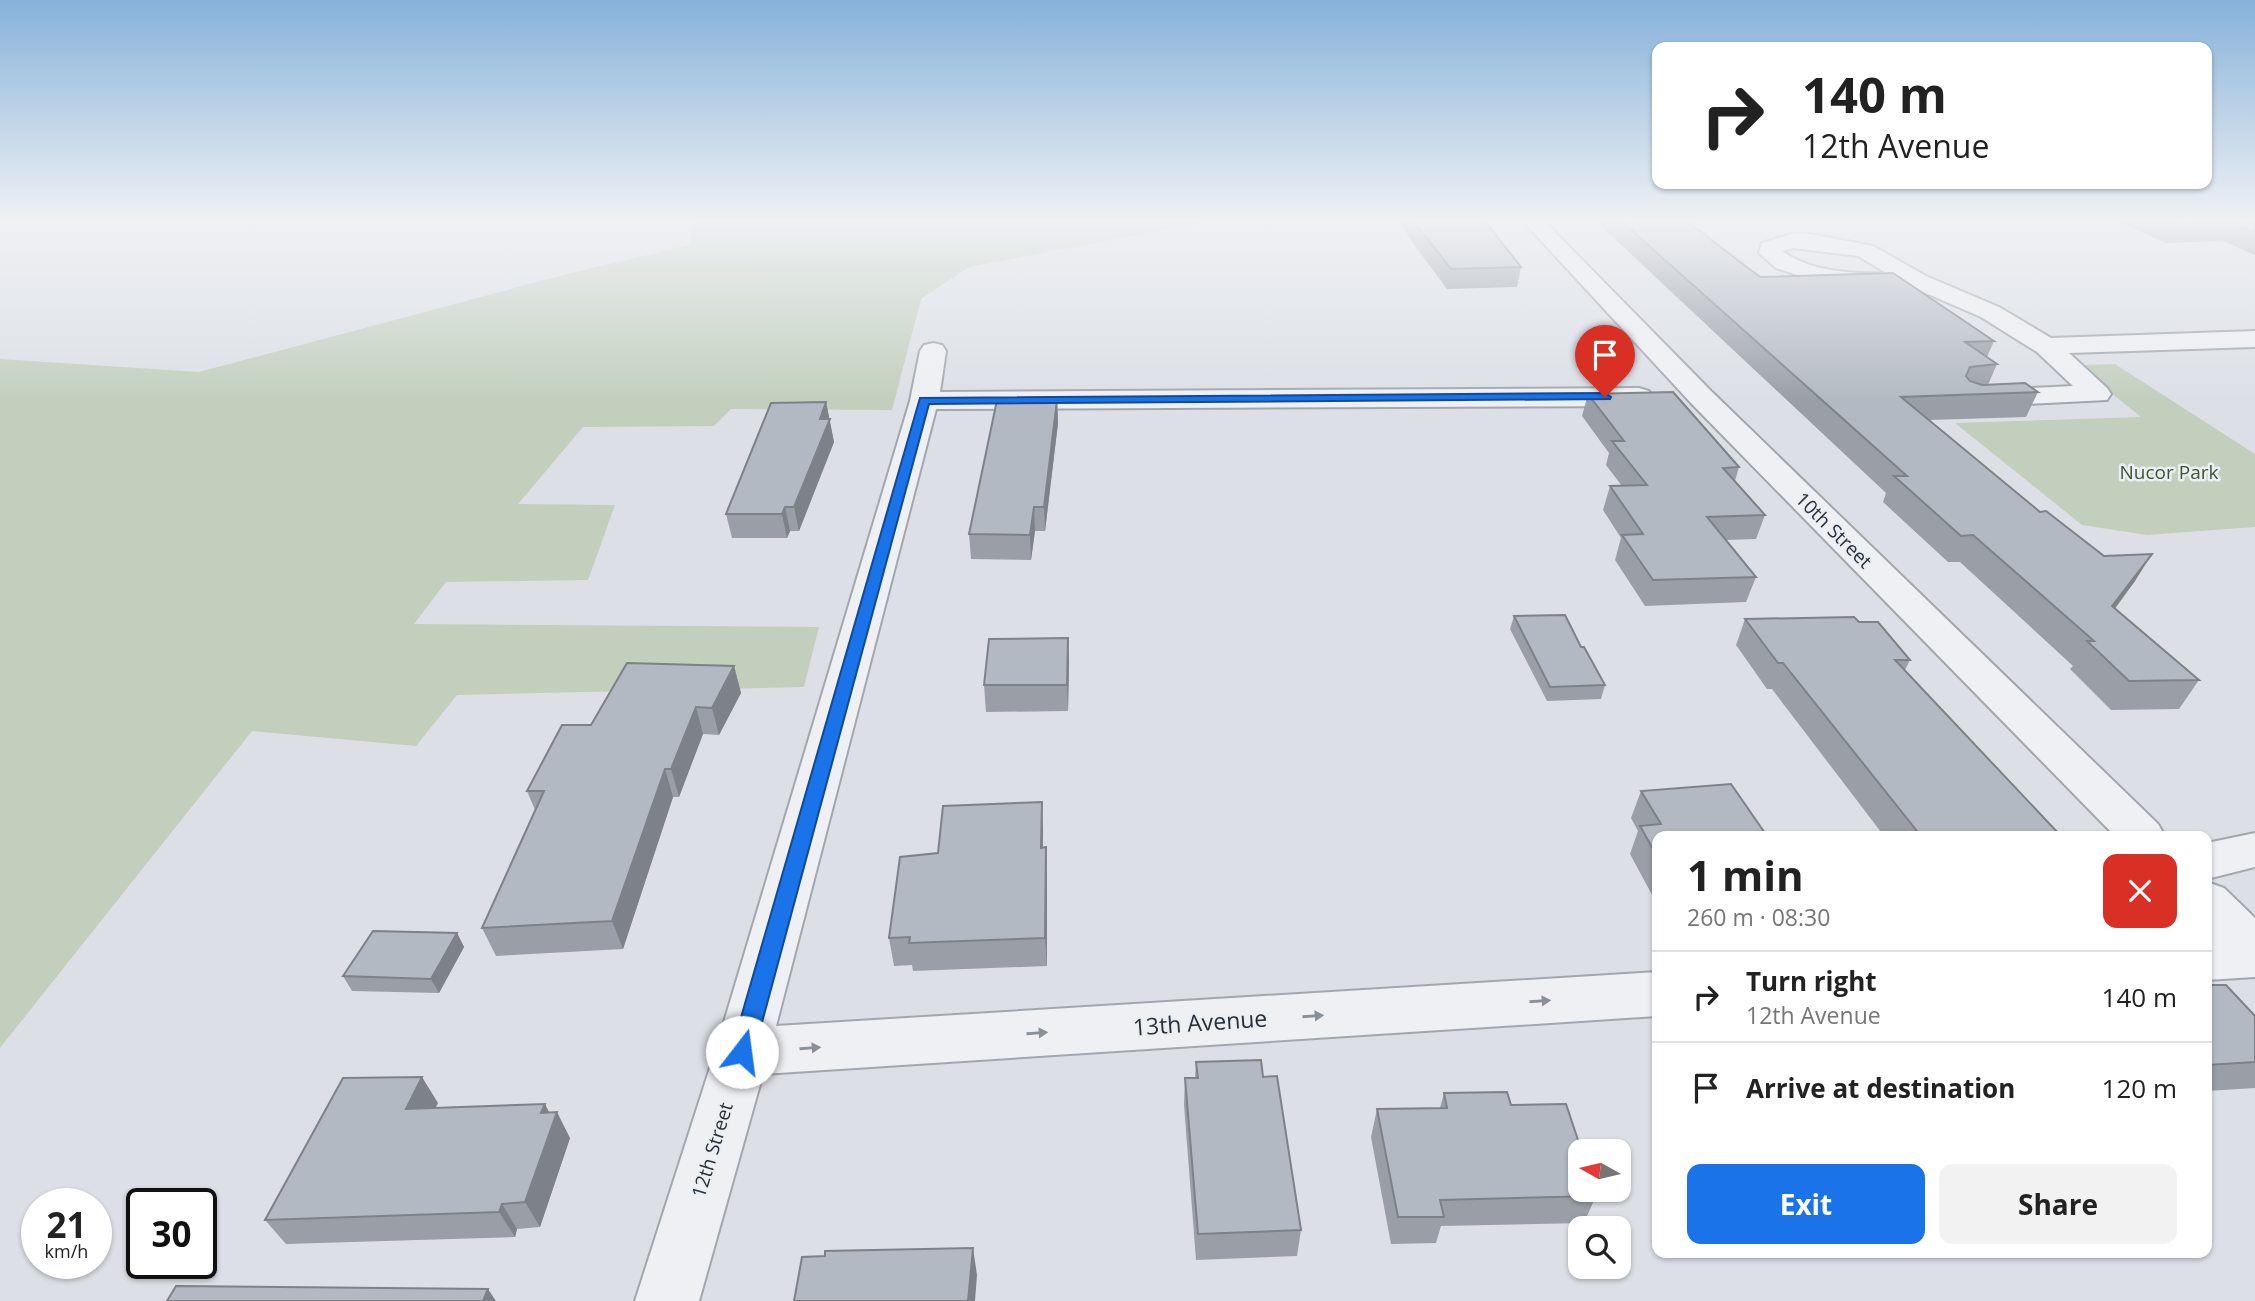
<!DOCTYPE html>
<meta charset="utf-8">
<style>
body{margin:0;font-family:"Open Sans",sans-serif;background:#f2f2f2;color:#222;height:100vh;display:flex;flex-direction:column;font-size:26px;white-space:nowrap}
*{box-sizing:border-box;margin:0}
p{font-size:23px;color:#767676}
.icon{flex:none;width:38px;height:38px;fill:none;stroke:currentColor;stroke-width:2;stroke-linecap:round;stroke-linejoin:round}
.map{position:relative;flex:1;overflow:hidden}
.panel{position:absolute;left:1652px;top:831px;width:560px;height:427px;display:flex;flex-direction:column;background:#fff;border-radius:14px;box-shadow:0 2px 5px #0004}
.panel>*{flex:none}
.hud{position:absolute;left:1652px;top:42px;width:560px;height:147px;border-radius:14px;box-shadow:0 2px 5px #0004;background:#fff;color:#222;overflow:hidden}
.needle{width:46px;rotate:278deg}
.controls{position:absolute;left:1568px;top:1139px;display:grid;gap:14px}
.controls a{display:grid;place-items:center;width:63px;height:63px;border-radius:14px;background:#fff;box-shadow:0 2px 5px #0004;font-size:35px}
.speed{position:absolute;left:21px;top:1188px;display:flex;gap:14px;font-size:35px;font-weight:700;text-align:center}
.speed>*{display:grid;place-content:center;width:91px;height:91px;border-radius:50%;background:#fff;box-shadow:0 2px 5px #0004;line-height:1}
.speed small{font-size:18px;font-weight:400}
.speed .limit{border:4px solid #111;border-radius:10px;background:#fff;color:#111}
.pin{position:absolute;display:grid;place-items:center;width:60px;height:60px;color:#fff;margin:-72px -30px;border-radius:50% 50% 50% 0;rotate:-45deg;box-shadow:0 0 7px #0007}
.pin .icon{rotate:45deg}
.me{position:absolute;width:77px;margin:-38px;rotate:15deg;stroke-linejoin:round;filter:drop-shadow(0 0 5px #0008)}
.turn{display:flex;align-items:center;gap:24px;height:147px;padding:0 35px;font-size:32px}
.turn .icon{width:91px;height:91px;stroke-width:2.5}
.turn b{display:block;font-size:49px;line-height:60px}
.round{display:grid;place-items:center;flex:none;width:74px;height:74px;border-radius:14px;background:#f2f2f2}
.head{display:flex;align-items:center;justify-content:space-between;height:119px;padding:0 35px}
h1{font-size:42px;font-weight:700;line-height:52px}
.cta{display:flex;gap:14px;margin-top:auto;padding:14px 35px}
.cta a{flex:1;height:80px;border-radius:14px;background:#1a73e8;color:#fff;font-size:28px;font-weight:700;line-height:80px;text-align:center}
.cta a+a{background:#f2f2f2;color:#222}
ul{padding:0;list-style:none}
li{display:flex;align-items:center;gap:21px;height:91px;padding:0 35px;border-top:2px solid #e0e0e0}
li div{flex:1}
li b{display:block;font-size:26px}
li em{font-style:normal}
.map>svg:first-child{display:block}
.green{fill:#c2cfbd}
.lines{fill:none;stroke-linecap:round;stroke-linejoin:round}
.minor-casing{stroke:#a2a7af;stroke-width:4}
.minor{fill:#eef0f4;fill-rule:evenodd}
.wall{fill:#9a9fa7}
.shaded-wall{fill:#7d8288}
.building{fill:#b3b9c2;stroke:#7d8288;stroke-width:2}
.oneway{fill:#8a9098}
.route{fill:#1a73e8;stroke:#114b97;stroke-width:2}
.labels{text-anchor:middle;stroke-width:5;stroke-linejoin:round;paint-order:stroke}
.park-label{font-size:19px;fill:#3c5634;stroke:#ebeff3}
.street-label{font-size:19px;fill:#262f3b;stroke:#ebeff3}
.near-street-label{font-size:23px;fill:#262f3b;stroke:#ebeff3}
</style>
<div class="map">
<svg width="2255" height="1301" viewBox="0 0 2255 1301">
<rect width="100%" height="100%" fill="#dce0e6"/>
<g class="green">
<path d="M692 219H1222L969 267 921 299 892 410 731 409 714 426 583 427 518 504 615 505 588 580 446 582 414 624 819 627 804 687 457 695 416 746 252 731 0 1048V359L199 372 579 271 690 245Z"/>
<path d="M2115 364 2255 454V527L2147 535 2082 525 1955 423 2141 417 2081 369 2087 365Z"/>
</g>
<g class="lines">
<defs>
<g id="minor">
<path d="M1521 219H1542L1711 391 2158 824 2165 836H2115L1691 403Z"/>
<path d="M1791 234H1811L1873 246 1926 276 1999 307 2051 338 2255 331V347L2069 353 2107 388 2111 394 2107 400 1984 406 1974 403 1970 397 1974 391 2073 386 2037 352 1981 317 1914 288 1820 282 1776 268 1759 253 1762 243ZM1793 248 1858 256 1888 274C1852 273 1813 273 1782 251Z"/>
<path d="M933 343 942 345 946 351 940 392 1639 388 1649 391 1653 397 1649 403 1639 406 936 409 776 1026 1657 972V1016L763 1074 699 1301H635L715 1052 910 401 920 351 924 345Z"/>
<path d="M2255 833V867L2207 879V843Z"/>
<path d="M2207 882 2224 888 2255 918V977L2207 980V938H2212L2207 932Z"/>
</g>
</defs>
<use href="#minor" class="minor-casing"/>
<use href="#minor" class="minor"/>
</g>
<g class="wall">
<path d="M1398 219H1483L1521 267 1517 287 1447 289 1413 243Z"/>
<path d="M1603 219H1684L1760 277 1994 341 1987 357 1997 364 1988 385 2038 392 2026 417 1929 420 2040 512 2135 581 2115 609 2199 680 2179 709 2111 710 2070 669 2073 666 1960 562H1948L1883 502 1886 493 1601 226Z"/>
<path d="M2112 219H2255V255L2223 241 2166 243Z"/>
<path d="M1588 394 1739 467 1735 481 1765 515 1756 539 1726 540 1756 577 1746 602 1645 606 1615 560 1621 538 1603 510 1610 486H1622L1606 465 1609 453 1582 416Z"/>
<path d="M1057 400 1058 423 1045 531H1035L1031 560 971 559 969 534Z"/>
<path d="M826 402 834 442 799 531H790L787 538H732L726 514Z"/>
<path d="M1514 616 1581 647 1605 685 1601 699 1547 701 1510 629Z"/>
<path d="M1745 619 1859 622 1910 660 1905 670 2061 836H1884L1772 689H1767L1736 645Z"/>
<path d="M1068 638 1069 664 1068 711 986 712 984 685Z"/>
<path d="M734 666 741 693 719 735 703 734 679 797H673L623 949 496 956 482 928 535 810 527 791 591 725Z"/>
<path d="M1731 784 1657 836V904L1630 854 1638 831 1631 818 1641 791Z"/>
<path d="M1043 830V848L1046 847 1047 875V966L913 971 912 965 894 966 889 938Z"/>
<path d="M457 933 464 947 439 993 352 991 343 976Z"/>
<path d="M2207 985 2255 1016V1088L2207 1091Z"/>
<path d="M1196 1062 1263 1077 1301 1230 1297 1256 1196 1260 1184 1105 1185 1078H1195Z"/>
<path d="M1444 1093 1511 1105 1596 1196 1584 1223 1441 1226 1436 1243 1391 1244 1371 1137 1377 1109 1440 1108Z"/>
<path d="M438 1103 435 1108 549 1113 570 1138 540 1227 517 1229 515 1237 286 1244 265 1220Z"/>
</g>
<g class="shaded-wall">
<path d="M1057 400 1058 423 1045 531 1044 507Z"/>
<path d="M826 402 834 442 799 531 794 507Z"/>
<path d="M785 507 790 531 787 538 782 514Z"/>
<path d="M1034 507 1035 531 1031 560 1030 535Z"/>
<path d="M2152 554 2135 581 2095 634 2112 606Z"/>
<path d="M1068 638 1069 664 1068 711 1067 685Z"/>
<path d="M734 666 741 693 719 735 712 708Z"/>
<path d="M696 707 703 734 679 797 671 769Z"/>
<path d="M665 769 673 797 623 949 612 921Z"/>
<path d="M1042 802 1043 830 1042 875 1041 848Z"/>
<path d="M1046 847 1047 875V966L1045 938Z"/>
<path d="M457 933 464 947 439 993 431 979Z"/>
<path d="M422 1077 438 1103 422 1134 406 1109Z"/>
<path d="M545 1104 554 1122 557 1112 570 1138 540 1227 525 1202 541 1113Z"/>
<path d="M502 1204 517 1229 515 1237 499 1212Z"/>
<path d="M973 1248 977 1275 975 1301H968Z"/>
<path d="M488 1289 496 1301H483Z"/>
</g>
<g class="building">
<path d="M1412 219H1483L1521 267 1451 269Z"/>
<path d="M1619 219H1684L1760 277 1893 273 1994 341 1965 342 1997 364 1970 367 1966 376 1970 381 1982 385 2025 383 2038 392 1901 397 2040 512 2046 511 2104 556 2152 554 2112 606 2199 680 2129 681 2087 641H2094L1973 535 1961 536 1894 476H1907Z"/>
<path d="M2161 219H2255V232L2233 223 2176 225Z"/>
<path d="M1673 392 1739 467 1723 468 1765 515 1707 517 1756 577 1653 580 1622 535 1643 534 1610 486 1647 485 1612 441H1624L1588 394Z"/>
<path d="M997 400H1057L1044 507H1034L1030 535 969 534Z"/>
<path d="M826 402 820 419H830L794 507H785L782 514H726L771 403Z"/>
<path d="M1565 615 1581 647H1584L1605 685 1550 687 1514 616Z"/>
<path d="M1854 617 1859 622H1878L1910 660H1895L2061 836H1921L1783 663H1778L1745 619Z"/>
<path d="M1068 638 1067 685H984L989 639Z"/>
<path d="M627 663 734 666 712 708 696 707 671 769H665L612 921 482 928 544 791H527L562 725H591Z"/>
<path d="M1731 784 1767 836H1657V856L1640 826 1661 824 1641 791Z"/>
<path d="M1042 802 1041 848 1046 847 1045 938 909 943 910 937 889 938 900 857 938 853 943 806Z"/>
<path d="M373 931 457 933 431 979 343 976Z"/>
<path d="M2207 985H2226L2255 1016V1062L2207 1065Z"/>
<path d="M1261 1060 1263 1077 1277 1076 1301 1230 1198 1234 1185 1078H1198L1196 1062Z"/>
<path d="M422 1077 406 1109 545 1104 541 1113 557 1112 525 1202 502 1204 499 1212 265 1220 343 1078Z"/>
<path d="M1507 1092 1511 1105 1566 1104 1582 1152H1580V1190H1594L1596 1196 1440 1200 1444 1217H1398L1377 1109 1447 1108 1444 1093Z"/>
<path d="M973 1248 968 1301H794L802 1257 825 1256V1251Z"/>
<path d="M176 1286 488 1289 483 1301H167Z"/>
</g>
<defs><path id="oneway-solid" d="M-6-.8H1V-3.2L6.5 0L1 3.2V.8H-6Z" transform="scale(1.75)"/></defs>
<g class="oneway">
<use href="#oneway-solid" transform="translate(1540 1001) rotate(-4)"/>
<use href="#oneway-solid" transform="translate(1313 1016) rotate(-4)"/>
<use href="#oneway-solid" transform="translate(1037 1033) rotate(-4)"/>
<use href="#oneway-solid" transform="translate(810 1048) rotate(-4)"/>
</g>
<linearGradient id="sky" x2="0" y2="1"><stop stop-color="#87b2da"/><stop offset="0.55" stop-color="#eff1f4"/><stop offset="1" stop-color="#eff1f4" stop-opacity="0"/></linearGradient>
<rect width="2255" height="401" fill="url(#sky)"/>
<path class="route" d="M1605 393 1611 397 1610 399 929 404 754 1052 750 1059 742 1062 734 1059 731 1052 920 398Z"/>
<g class="labels">
<g class="park-label">
<text x="2169" y="479">Nucor Park</text>
</g>
<g class="street-label">
<text transform="translate(1834 530) rotate(45)" y="7">10th Street</text>
<text transform="translate(712 1150) rotate(-73)" y="7">12th Street</text>
</g>
<g class="near-street-label">
<text transform="translate(1200 1023) rotate(-4)" y="8">13th Avenue</text>
</g>
</g>
</svg>
<div class="controls">
<a><svg class="needle" viewBox="-14 -14 28 28"><path d="M0-13l5 13h-10z" fill="#e53935"/><path d="M0 13l5-13h-10z" fill="#767676"/></svg></a>
<a><svg class="icon" aria-label="search" viewBox="0 0 24 24"><circle cx="10" cy="10" r="6"/><path d="M15 15l6 6"/></svg></a>
</div>
<div class="speed"><div>21<small>km/h</small></div><div class="limit">30</div></div>
<div class="pin" style="left:1605px;top:397px;background:#d93025"><svg class="icon" aria-label="arrive" viewBox="0 0 24 24"><path d="M6 21V4h12l-3 4 3 4H6"/></svg></div>
<svg class="me" style="left:742px;top:1052px" viewBox="-20 -20 40 40"><circle r="19" fill="#fff"/><path d="M0-13L10 11 0 6-10 11z" fill="#1a73e8"/></svg>
<div class="hud">
<div class="turn"><svg class="icon" aria-label="right" viewBox="0 0 24 24"><path d="M7 20v-9h11M14 6l5 5-5 5"/></svg><div><b>140 m</b>12th Avenue</div></div>
</div>
<section class="panel">
<div class="head"><div><h1>1 min</h1><p>260 m · 08:30</p></div><a class="round" style="background:#d93025;color:#fff"><svg class="icon" aria-label="close" viewBox="0 0 24 24"><path d="M6 6l12 12M18 6L6 18"/></svg></a></div>
<ul>
<li><svg class="icon" aria-label="right" viewBox="0 0 24 24"><path d="M7 20v-9h11M14 6l5 5-5 5"/></svg><div><b>Turn right</b><p>12th Avenue</p></div><em>140 m</em></li>
<li><svg class="icon" aria-label="arrive" viewBox="0 0 24 24"><path d="M6 21V4h12l-3 4 3 4H6"/></svg><div><b>Arrive at destination</b></div><em>120 m</em></li>
</ul>
<div class="cta"><a>Exit</a><a>Share</a></div>
</section>
</div>
